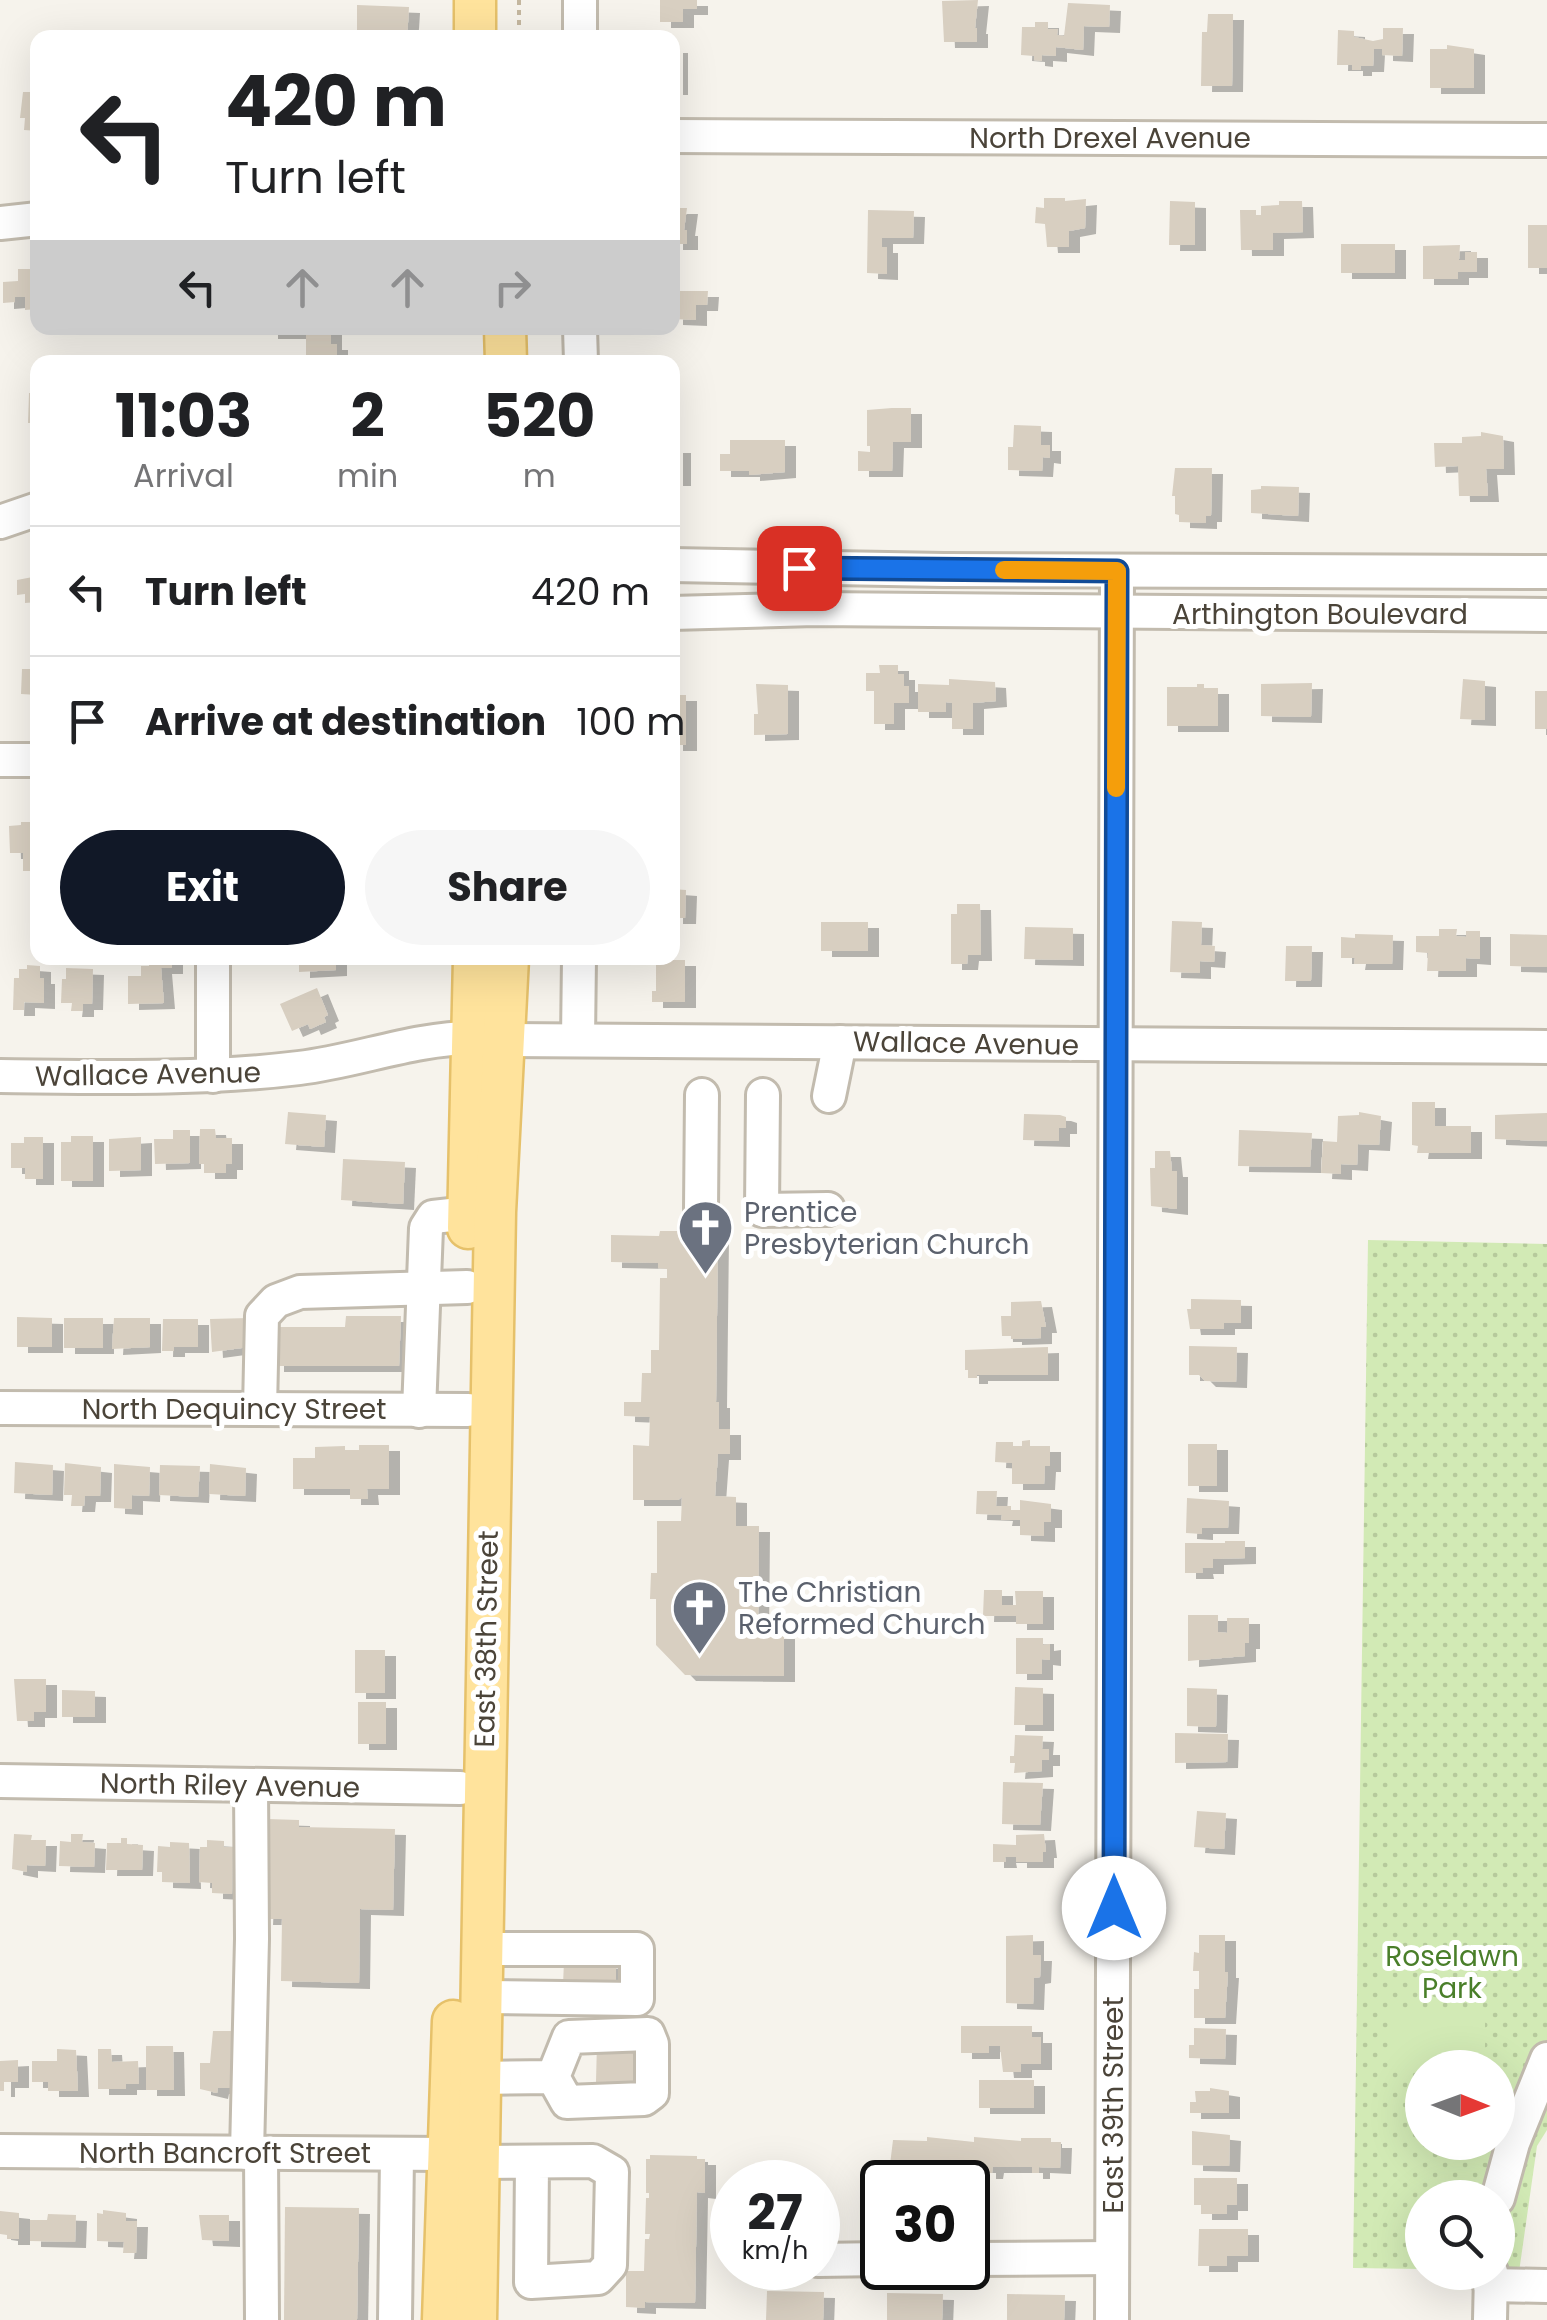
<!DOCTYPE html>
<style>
body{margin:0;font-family:Poppins,sans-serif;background:#f6f6f6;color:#202124;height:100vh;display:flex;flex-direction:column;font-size:38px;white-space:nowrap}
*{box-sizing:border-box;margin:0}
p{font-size:32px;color:#757577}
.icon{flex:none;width:55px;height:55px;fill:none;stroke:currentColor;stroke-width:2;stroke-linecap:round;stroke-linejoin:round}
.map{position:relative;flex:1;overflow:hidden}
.panel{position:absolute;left:30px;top:355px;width:650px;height:610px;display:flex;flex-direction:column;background:#fff;border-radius:20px;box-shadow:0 10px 40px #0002}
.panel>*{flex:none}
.guide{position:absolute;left:30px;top:30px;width:650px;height:305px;border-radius:20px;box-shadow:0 10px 40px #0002;background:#fff;color:#202124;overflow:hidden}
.needle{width:65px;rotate:91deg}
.tools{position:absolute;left:1405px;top:2050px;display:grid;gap:20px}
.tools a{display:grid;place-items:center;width:110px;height:110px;border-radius:50%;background:#fff;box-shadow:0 10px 40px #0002;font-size:50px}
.speed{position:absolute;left:710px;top:2160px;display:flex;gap:20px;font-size:50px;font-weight:700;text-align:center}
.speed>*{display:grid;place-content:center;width:130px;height:130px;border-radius:50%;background:#fff;box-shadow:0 10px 40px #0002;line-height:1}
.speed small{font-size:25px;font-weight:400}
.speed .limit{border:5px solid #111;border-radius:15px;background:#fff;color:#111}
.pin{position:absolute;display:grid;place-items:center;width:85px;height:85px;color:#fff;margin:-42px;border-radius:20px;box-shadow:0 5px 15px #0006}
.me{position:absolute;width:110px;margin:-55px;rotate:0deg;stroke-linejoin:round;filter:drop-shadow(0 0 8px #0008)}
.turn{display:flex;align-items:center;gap:35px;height:210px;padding:0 30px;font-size:45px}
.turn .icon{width:130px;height:130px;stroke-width:2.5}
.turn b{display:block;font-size:70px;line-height:85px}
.lanes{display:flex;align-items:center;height:95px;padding:0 30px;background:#0003;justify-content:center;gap:50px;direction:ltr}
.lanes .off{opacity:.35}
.eta{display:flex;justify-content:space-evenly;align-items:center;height:170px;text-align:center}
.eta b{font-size:60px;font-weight:700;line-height:70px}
.cta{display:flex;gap:20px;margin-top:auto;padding:20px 30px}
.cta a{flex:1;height:115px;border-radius:60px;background:#111827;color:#fff;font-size:40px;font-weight:700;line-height:115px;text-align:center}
.cta a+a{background:#f6f6f6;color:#202124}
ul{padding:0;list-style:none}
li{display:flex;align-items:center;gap:30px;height:130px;padding:0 30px;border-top:2px solid #e0e0e0}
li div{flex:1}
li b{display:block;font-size:38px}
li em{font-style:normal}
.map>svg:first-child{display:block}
.park{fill:url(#park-dots);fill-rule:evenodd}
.garden{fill:#d2eab5}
.building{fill:#d8cfc1;filter:url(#shadow)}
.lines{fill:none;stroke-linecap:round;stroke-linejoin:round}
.minor-casing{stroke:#c2bbae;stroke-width:38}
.major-casing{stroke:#e6c16a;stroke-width:45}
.path{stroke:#c4b79f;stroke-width:4;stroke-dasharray:5 5;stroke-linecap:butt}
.minor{stroke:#fff;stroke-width:32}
.major{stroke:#ffe39c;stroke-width:40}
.route-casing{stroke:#114b97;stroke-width:25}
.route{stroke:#1a73e8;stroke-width:18}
.slow{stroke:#f59e0b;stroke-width:18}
.labels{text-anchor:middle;stroke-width:10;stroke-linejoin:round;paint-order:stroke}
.street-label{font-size:28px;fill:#4b4439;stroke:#fff}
.worship-label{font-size:28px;fill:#5b616d;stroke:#fff;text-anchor:start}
.park-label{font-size:28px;fill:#4a7f2a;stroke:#fff}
</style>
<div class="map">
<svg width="1547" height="2320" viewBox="0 0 1547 2320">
<defs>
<pattern id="park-dots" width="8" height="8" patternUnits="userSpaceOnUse" patternTransform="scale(2.5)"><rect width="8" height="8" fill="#d2eab5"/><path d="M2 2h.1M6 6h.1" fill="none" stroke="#b6ca9c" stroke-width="1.8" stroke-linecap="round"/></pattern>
<filter id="shadow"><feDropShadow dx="11" dy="6" stdDeviation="0" flood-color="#0004"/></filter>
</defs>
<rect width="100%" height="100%" fill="#f6f3ec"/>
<path class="park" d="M1368 1240 1547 1244V2130L1537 2146 1519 2272H1498V2198H1422V2269L1353 2268ZM1422 2068H1498V2142H1422Z"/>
<path class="garden" d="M1388 2011H1485V2067L1388 2070Z"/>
<g class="building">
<path d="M660 0H697V9H683V22H660Z"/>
<path d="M978 0 975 28H977V42H944L942 1Z"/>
<path d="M1068 3 1110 5 1109 27 1084 26 1083 50 1056 47V56L1042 55V61L1034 60V56L1021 55 1022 27H1035V22H1048V29H1058L1057 35 1064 36Z"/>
<path d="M357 5 409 7 407 38H357Z"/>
<path d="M1208 14H1233L1232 86H1201L1202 32H1207Z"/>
<path d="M1383 28H1403L1402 56 1382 55V49H1374L1373 66H1361V70H1352V65H1337L1338 30 1354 31V37L1373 41 1383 39Z"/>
<path d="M1447 45 1474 49V88H1430V49H1447Z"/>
<rect x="672" y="47" width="5" height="42"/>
<path d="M23 92H38V131L24 130 25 118H20Z"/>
<path d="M1044 198H1065V201L1086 199 1085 228 1069 231V247H1047L1045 224 1035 223 1036 207 1044 208Z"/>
<path d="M1170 201 1195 202V245H1169Z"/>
<path d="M1279 201H1302L1303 232 1273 233V250H1241L1240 210H1256V215H1261V206L1279 205Z"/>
<path d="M672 208H687L684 230H687V244H672Z"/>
<path d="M868 210 914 211 913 238H882V247H887V274L867 273Z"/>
<rect x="1528" y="225" width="19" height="43"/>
<rect x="1341" y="244" width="54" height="29"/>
<path d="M1460 245 1459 260H1465V252H1477V272H1458V279H1423V246Z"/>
<path d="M18 269H38V309L25 310V297H15V302L3 303V282L18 281Z"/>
<path d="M672 291H708L707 305H696V320L672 319Z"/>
<path d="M267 328H331V344H337V362H306V333H267Z"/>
<path d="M29 393H38V423H28Z"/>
<path d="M892 408H911V442H893L892 471H858V451L870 452V446H867V410Z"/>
<path d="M1014 425 1041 426V445H1050V458L1043 457 1042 471 1008 470V447H1013Z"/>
<path d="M1481 432 1503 436 1504 469H1486L1488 496H1459L1458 466 1435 467 1434 443H1462V437L1481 436Z"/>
<path d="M730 440H785V472L749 475V471H720V454H730Z"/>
<rect x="672" y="447" width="8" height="33"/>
<path d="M1175 468H1212L1211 516H1206V523L1179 522V515L1175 514V496H1172Z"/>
<path d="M1261 486 1299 487 1298 516 1251 513V490L1261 489Z"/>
<path d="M38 576V602L25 603V594L17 595V580Z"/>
<path d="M879 665H898V674H904V686H909V703H894V724H874V691H866V673H880Z"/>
<path d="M22 669H38V695L21 694Z"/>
<path d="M949 679 995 682 996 701 973 703V729H952V703L946 702V712H918V684L949 685Z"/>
<path d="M1463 679 1485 681V720L1460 719Z"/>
<path d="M1312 683 1311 717 1261 716V684Z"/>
<path d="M756 684 788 685V734L754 735V714H758Z"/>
<path d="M1197 684H1204V688H1218V726H1167V687H1197Z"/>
<rect x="1535" y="691" width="12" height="38"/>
<rect x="672" y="695" width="14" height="50"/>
<path d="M21 822H38V871H23V853H10L9 826 21 825Z"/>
<path d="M672 889 686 890 685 918H672Z"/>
<path d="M957 904H980L981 955H968L967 964H951V914H957Z"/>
<path d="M1172 921 1202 922 1201 945 1215 946 1214 962 1200 961V973L1170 972Z"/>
<rect x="821" y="922" width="47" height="29"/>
<path d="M1025 927 1073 928V960L1024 959Z"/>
<path d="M1439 929H1457L1456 936 1466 937V931H1480V959L1466 958V971H1427L1428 953 1416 952V936H1439Z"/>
<path d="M1355 934 1393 935 1392 964H1354L1355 958H1341V937L1355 938Z"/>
<path d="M1510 934 1547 935V967L1510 966Z"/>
<path d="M1286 946H1312L1311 981H1285Z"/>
<path d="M149 958H172V968H161L164 1003 128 1004V976H141V966H149Z"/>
<path d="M299 958H336V970L299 972Z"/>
<path d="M656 960H685V1002H652V991H656Z"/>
<path d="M27 965 40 966V978H44V1003L24 1002V1010H13L14 978H19V969H27Z"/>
<path d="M66 968 93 969 92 1004H83V1011H71L72 1003H61L62 979H66Z"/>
<path d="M317 988 328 1015 324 1017 326 1022 310 1029 308 1024 292 1031 280 1004Z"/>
<path d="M1412 1102H1435V1126H1471V1153H1417L1418 1146 1412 1145Z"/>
<path d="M288 1112 326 1115 324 1147 285 1144Z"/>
<path d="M1359 1112 1381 1116 1379 1145 1358 1144 1357 1165 1341 1164V1174L1321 1173 1323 1141 1337 1142 1338 1116 1359 1115Z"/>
<path d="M1547 1113V1141L1495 1139V1115Z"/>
<path d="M1024 1114 1060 1115 1066 1117V1128H1059V1141L1023 1140Z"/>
<path d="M200 1129H215L216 1138H232V1164H226V1173H204V1164H199Z"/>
<path d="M173 1130H190V1163L155 1164 154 1139H173Z"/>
<path d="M1239 1130 1312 1133 1310 1167 1238 1166Z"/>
<path d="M71 1136H93V1181H61V1142H71Z"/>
<path d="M24 1137H43V1179H25V1168H11V1143H24Z"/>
<path d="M141 1137V1170L109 1171V1139Z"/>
<path d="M1155 1151H1170L1172 1171H1177V1209L1151 1206 1150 1168H1155Z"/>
<path d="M343 1159 405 1162 403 1204 341 1200Z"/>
<path d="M660 1231H718L716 1402H719V1429H730V1454H718L715 1496 736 1497V1526H759L758 1633H784V1676L685 1675 656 1645V1599H650L651 1573H657V1521H681L682 1497 678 1500H633V1445L649 1446 650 1417 624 1416V1402H641L642 1373H651V1350H659L660 1278H667V1269L658 1268V1263L611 1262V1235L659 1236Z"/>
<path d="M1191 1299 1241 1300V1323H1224V1329H1190L1187 1309H1191Z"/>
<path d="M1041 1301 1046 1327H1041V1338L1011 1339V1336H1002L1001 1316H1011V1302Z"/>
<path d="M346 1316H401L399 1366H273V1327H345Z"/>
<path d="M17 1317 52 1318V1347H17Z"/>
<rect x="64" y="1318" width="39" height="30"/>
<path d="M114 1318H150V1347L112 1349Z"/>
<path d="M249 1318V1347L212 1352 210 1319Z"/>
<path d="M163 1319H198V1347H174V1351H162Z"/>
<path d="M1189 1346 1237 1347 1236 1382 1205 1381 1199 1375H1189Z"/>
<path d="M1048 1347V1375H977V1378H968V1370H965V1350Z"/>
<path d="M1030 1440V1446H1050V1466H1045L1044 1484H1012V1463L995 1462 996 1442H1013V1446H1022V1441Z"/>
<rect x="1188" y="1444" width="29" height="42"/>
<path d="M359 1445H389V1489H367L368 1499H350V1489H293V1458H315V1447L345 1446V1450H359Z"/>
<path d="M15 1462 53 1465 52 1495 14 1493Z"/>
<path d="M65 1463 101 1467 100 1496H85L84 1506H71L72 1495H64Z"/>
<path d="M114 1464 150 1467 149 1496 132 1495V1509L114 1508Z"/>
<path d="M210 1464 246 1468 245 1496 209 1494Z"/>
<path d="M160 1465 200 1466 198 1497 159 1495Z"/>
<path d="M977 1491H997L996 1506H1011V1510H1020V1500L1051 1504V1522H1044V1536L1020 1535V1520H1001L1002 1515 976 1514Z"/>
<path d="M1187 1498 1229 1501 1228 1528H1202V1534L1186 1533Z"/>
<path d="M1225 1541H1245V1558L1213 1559V1568H1202L1203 1573H1185V1543H1225Z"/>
<path d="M984 1590H1002V1605H1016L1015 1591H1043V1624H1016V1616H983Z"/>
<path d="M1188 1615H1218V1632L1227 1633V1618H1249V1643H1245V1656L1188 1661Z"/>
<path d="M1016 1638H1043V1645L1050 1644V1660L1042 1659V1674H1016Z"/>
<rect x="355" y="1650" width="30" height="43"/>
<path d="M14 1679H46V1712H34V1721H17Z"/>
<path d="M1015 1687 1043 1688V1725H1014Z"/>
<path d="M1187 1688 1217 1689 1216 1727 1187 1726Z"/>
<path d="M62 1690 95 1691V1717H62Z"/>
<rect x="358" y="1702" width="28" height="42"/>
<path d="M1175 1733 1228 1734 1227 1762 1175 1763Z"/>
<path d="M1015 1735 1043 1736 1042 1749H1049V1760H1042V1771L1014 1773 1015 1763H1010V1756H1014Z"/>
<path d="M1003 1782 1043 1783 1040 1825 1002 1824Z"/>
<path d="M1197 1811 1226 1813 1224 1849 1194 1847Z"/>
<path d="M267 1819 299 1820V1827L395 1829 393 1910 360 1909 359 1983 281 1981 282 1919H262Z"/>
<path d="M14 1834 32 1835 31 1840H46L45 1866 27 1865V1872L12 1869Z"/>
<path d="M71 1834H83L82 1842 95 1843 94 1867 59 1866 60 1841 71 1842Z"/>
<path d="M1044 1834 1046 1852H1043V1862H1016V1857H1005L1006 1862H993V1844L1016 1845V1835Z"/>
<path d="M121 1838H127V1844L143 1845 142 1870H106L107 1843H121Z"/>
<path d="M207 1840 224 1841V1847H233L232 1894 212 1893V1883L199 1882 200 1847H207Z"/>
<path d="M170 1842 189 1843 190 1883 162 1882V1872H157L158 1846 170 1847Z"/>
<path d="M1033 1935V1955H1041L1040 1977 1034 1978 1033 2004 1006 2003V1936Z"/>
<path d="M1199 1935H1225V1972H1228L1225 2018H1194V1989H1199V1971H1193L1194 1952 1199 1953Z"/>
<path d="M564 1961 616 1963V1986L563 1985Z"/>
<path d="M961 2026H1032V2037H1041V2064H1021V2072H1003L1000 2046H989V2053H961Z"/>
<path d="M1194 2028 1226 2029 1225 2059 1189 2058V2045H1194Z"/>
<path d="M213 2031H231V2088H218L217 2093 200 2089V2063H210Z"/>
<path d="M597 2042 636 2043 635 2083 596 2082Z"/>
<path d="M146 2046H173L174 2090H146Z"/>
<path d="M57 2049 76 2050 78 2091H48V2082H32V2061H57Z"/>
<path d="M98 2049H111L112 2062 138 2061 139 2084H126V2089H98Z"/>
<path d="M18 2060V2082H4V2091H0V2061Z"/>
<rect x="979" y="2080" width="55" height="28"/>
<path d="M1210 2088 1229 2091V2113H1190V2102H1196L1195 2091H1210Z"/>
<path d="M1192 2131 1230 2135 1229 2166 1192 2165Z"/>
<path d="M927 2137 974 2142V2137L1021 2141V2138H1051V2142H1061L1060 2168 1039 2167V2173H1032V2167H993L992 2173H985V2167H946V2172H938V2167L926 2166 925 2173H919V2182H894V2173H889L893 2140 927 2141Z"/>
<path d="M650 2155 697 2156V2159H705V2193L697 2192 695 2303 645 2302V2308L626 2307V2271H644L645 2239H649L650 2234H645L646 2198H649V2193H646V2159H650Z"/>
<path d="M1194 2178H1237V2205H1227V2214H1201V2205H1194Z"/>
<path d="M285 2207 359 2208 357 2320H284Z"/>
<path d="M103 2210 126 2213V2221H137L136 2253H123L124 2242 97 2241V2213L103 2214Z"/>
<path d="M0 2211 19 2213V2239H7V2235L0 2234Z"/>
<path d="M48 2214 76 2215 75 2242 30 2241V2220H47Z"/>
<path d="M199 2215H229V2241L202 2240Z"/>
<path d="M1199 2229H1248V2256H1227V2266H1198Z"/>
<path d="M767 2291 824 2292 823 2320H766Z"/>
<path d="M887 2293 943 2294 942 2320H887Z"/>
<path d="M1007 2294 1065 2295 1064 2320H1007Z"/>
</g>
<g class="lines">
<defs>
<g id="minor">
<path d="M580 38V0"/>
<path d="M672 136 1547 140"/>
<path d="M0 223 38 219"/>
<path d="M580 328 581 362"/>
<path d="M0 522 38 509"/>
<path d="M672 565 944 570 1547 572"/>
<path d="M672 613 815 609 1547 615"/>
<path d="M0 760H38"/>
<path d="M213 958V1076"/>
<path d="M578 1039 579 958"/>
<path d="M506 1040 1547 1047"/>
<path d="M0 1076C100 1077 200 1080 299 1068 358 1061 414 1038 473 1038"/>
<path d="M763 1095 762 1210 828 1209"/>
<path d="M829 1096 840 1042"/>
<path d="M701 1209 702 1095"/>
<path d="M0 1408 468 1410"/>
<path d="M260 1409 262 1316 276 1301 300 1292 467 1287"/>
<path d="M419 1411 426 1228 433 1217 469 1213"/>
<path d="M0 1781 460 1788"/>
<path d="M481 1997 637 1999V1949H481"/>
<path d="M480 2078 553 2077 569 2037 648 2034 652 2044V2093L644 2099 567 2102 553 2077"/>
<path d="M0 2151 449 2154"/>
<path d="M247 2153 252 1939 251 1785"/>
<path d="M261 2153 262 2320"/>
<path d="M479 2162 593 2161 612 2172 610 2265 598 2278 531 2282 532 2162"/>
<path d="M1498 2198 1513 2143 1547 2059"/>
<path d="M968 2259 1112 2258"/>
<path d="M818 2260 882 2259"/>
<path d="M1490 2285 1547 2286"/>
<path d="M395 2320 397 2154"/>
<path d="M1112 2320 1117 571"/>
<path d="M1490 2320 1491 2272"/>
</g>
<g id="major">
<path d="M475 0V38"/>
<path d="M505 328 506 362"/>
<path d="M468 1228 474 958"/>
<path d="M443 2320 453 2021"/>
<path d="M476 2320 495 1212 508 958"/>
</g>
</defs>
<use href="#minor" class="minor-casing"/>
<use href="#major" class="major-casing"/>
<path class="path" d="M519 0V38"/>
<use href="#minor" class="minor"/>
<use href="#major" class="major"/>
</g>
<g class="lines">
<defs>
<path id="route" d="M799 568 1117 571 1114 1908"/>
</defs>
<use href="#route" class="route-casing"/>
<use href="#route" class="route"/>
<path class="slow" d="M1004 570 1117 571 1116 788"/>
</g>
<defs>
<symbol id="church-pin" viewBox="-11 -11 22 30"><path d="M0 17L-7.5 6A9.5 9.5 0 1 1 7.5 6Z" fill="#6b7280" stroke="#fff"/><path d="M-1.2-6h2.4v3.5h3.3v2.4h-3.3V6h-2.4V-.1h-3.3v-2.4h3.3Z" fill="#fff"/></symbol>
</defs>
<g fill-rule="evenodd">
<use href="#church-pin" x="674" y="1196" width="63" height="86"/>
<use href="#church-pin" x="668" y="1576" width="63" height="86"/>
</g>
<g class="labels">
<g class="street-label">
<text x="1110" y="148">North Drexel Avenue</text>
<text x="1320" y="624">Arthington Boulevard</text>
<text transform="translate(966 1043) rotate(1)" y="10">Wallace Avenue</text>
<text transform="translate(148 1074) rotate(-1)" y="10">Wallace Avenue</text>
<text x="234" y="1419">North Dequincy Street</text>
<text transform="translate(486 1639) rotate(-89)" y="10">East 38th Street</text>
<text transform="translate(230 1785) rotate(1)" y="10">North Riley Avenue</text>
<text transform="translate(1113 2105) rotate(-90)" y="10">East 39th Street</text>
<text x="225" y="2163">North Bancroft Street</text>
</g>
<g class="worship-label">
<text x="744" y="1222">Prentice<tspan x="744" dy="32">Presbyterian Church</tspan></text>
<text x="738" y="1602">The Christian<tspan x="738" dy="32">Reformed Church</tspan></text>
</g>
<g class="park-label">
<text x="1452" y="1966">Roselawn<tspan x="1452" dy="32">Park</tspan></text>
</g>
</g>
</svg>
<div class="tools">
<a><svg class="needle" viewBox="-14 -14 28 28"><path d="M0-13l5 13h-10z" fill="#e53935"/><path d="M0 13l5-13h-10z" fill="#757577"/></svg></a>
<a><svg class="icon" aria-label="search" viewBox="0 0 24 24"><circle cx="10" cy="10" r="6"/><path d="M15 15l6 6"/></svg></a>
</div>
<div class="speed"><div>27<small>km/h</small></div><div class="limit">30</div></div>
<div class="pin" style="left:799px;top:568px;background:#d93025"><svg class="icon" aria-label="arrive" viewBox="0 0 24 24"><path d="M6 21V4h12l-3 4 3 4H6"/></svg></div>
<svg class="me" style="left:1114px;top:1908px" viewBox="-20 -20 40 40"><circle r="19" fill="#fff"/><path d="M0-13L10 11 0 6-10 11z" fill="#1a73e8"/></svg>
<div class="guide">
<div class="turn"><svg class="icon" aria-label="left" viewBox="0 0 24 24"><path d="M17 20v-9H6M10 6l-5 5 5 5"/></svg><div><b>420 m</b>Turn left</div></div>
<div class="lanes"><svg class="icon" aria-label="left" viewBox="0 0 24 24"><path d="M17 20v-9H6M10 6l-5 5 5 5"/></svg><svg class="icon off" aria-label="ahead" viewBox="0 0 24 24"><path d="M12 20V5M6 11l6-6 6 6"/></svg><svg class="icon off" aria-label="ahead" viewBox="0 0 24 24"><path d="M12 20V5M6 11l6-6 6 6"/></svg><svg class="icon off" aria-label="right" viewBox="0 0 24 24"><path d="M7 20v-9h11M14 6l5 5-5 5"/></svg></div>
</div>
<section class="panel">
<div class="eta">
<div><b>11:03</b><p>Arrival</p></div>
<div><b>2</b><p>min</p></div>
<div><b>520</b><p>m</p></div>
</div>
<ul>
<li><svg class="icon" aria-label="left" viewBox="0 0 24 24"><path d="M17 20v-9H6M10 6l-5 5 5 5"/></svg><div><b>Turn left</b></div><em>420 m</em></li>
<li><svg class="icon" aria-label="arrive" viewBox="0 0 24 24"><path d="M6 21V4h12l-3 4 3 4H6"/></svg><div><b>Arrive at destination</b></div><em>100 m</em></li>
</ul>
<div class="cta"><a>Exit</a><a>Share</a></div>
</section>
</div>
